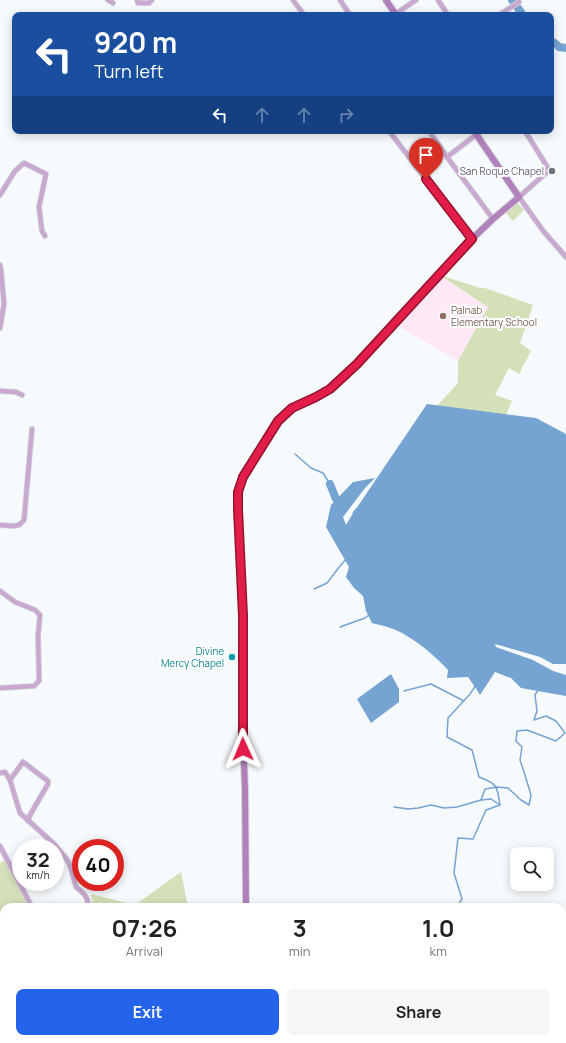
<!DOCTYPE html>
<style>
body{margin:0;font-family:Manrope,sans-serif;background:#f6f6f6;color:#222;height:100vh;display:flex;flex-direction:column;font-size:15px;white-space:nowrap}
*{box-sizing:border-box;margin:0}
p{font-size:13px;color:#767676}
.icon{flex:none;width:22px;height:22px;fill:none;stroke:currentColor;stroke-width:2;stroke-linecap:round;stroke-linejoin:round}
.map{position:relative;flex:1;overflow:hidden}
.details{position:absolute;left:0px;top:903px;width:566px;height:140px;display:flex;flex-direction:column;background:#fff;border-radius:12px 12px 0 0;box-shadow:0 2px 10px #0003}
.details>*{flex:none}
.banner{position:absolute;left:12px;top:12px;width:542px;height:122px;border-radius:8px;box-shadow:0 2px 10px #0003;background:#1a4fa0;color:#fff;overflow:hidden}
.controls{position:absolute;left:510px;top:847px;display:grid;gap:8px}
.controls a{display:grid;place-items:center;width:44px;height:44px;border-radius:8px;background:#fff;box-shadow:0 2px 10px #0003;font-size:20px}
.speed{position:absolute;left:12px;top:839px;display:flex;gap:8px;font-size:20px;font-weight:700;text-align:center}
.speed>*{display:grid;place-content:center;width:52px;height:52px;border-radius:50%;background:#fff;box-shadow:0 2px 10px #0003;line-height:1}
.speed small{font-size:10px;font-weight:400}
.speed .limit{border:6px solid #d22;background:#fff;color:#111}
.pin{position:absolute;display:grid;place-items:center;width:34px;height:34px;color:#fff;margin:-41px -17px;border-radius:50% 50% 50% 0;rotate:-45deg;box-shadow:0 0 4px #0007}
.pin .icon{rotate:45deg}
.me{position:absolute;width:44px;margin:-22px;rotate:359deg;stroke-linejoin:round;filter:drop-shadow(0 0 3px #0008)}
.turn{display:flex;align-items:center;gap:14px;height:84px;padding:0 16px;font-size:18px}
.turn .icon{width:52px;height:52px;stroke-width:2.5}
.turn b{display:block;font-size:28px;line-height:34px}
.lanes{display:flex;align-items:center;height:38px;padding:0 16px;background:#0003;justify-content:center;gap:20px;direction:ltr}
.lanes .off{opacity:.35}
.eta{display:flex;justify-content:space-evenly;align-items:center;height:68px;text-align:center}
.eta b{font-size:24px;font-weight:700;line-height:28px}
.cta{display:flex;gap:8px;margin-top:auto;padding:8px 16px}
.cta a{flex:1;height:46px;border-radius:8px;background:#2563eb;color:#fff;font-size:16px;font-weight:700;line-height:46px;text-align:center}
.cta a+a{background:#f6f6f6;color:#222}
.map>svg:first-child{display:block}
.built{fill:#e9f2ff}
.industrial{fill:#fbe9fa}
.education{fill:#fee8f5}
.green{fill:#d3e0b8}
.water{fill:#75a3d2}
.lines{fill:none;stroke-linecap:round;stroke-linejoin:round}
.stream{stroke:#75a3d2;stroke-width:1.5}
.river{stroke:#75a3d2;stroke-width:8}
.street-casing{stroke:#d4d7db;stroke-width:6}
.secondary-casing{stroke:#d4d7db;stroke-width:8}
.street{stroke:#c9a9d0;stroke-width:4.5}
.secondary{stroke:#b181bb;stroke-width:6}
.route-casing{stroke:#92132f;stroke-width:10}
.route{stroke:#e11d48;stroke-width:7}
.worship-dot{fill:#6b7280;stroke:#fff;stroke-width:1.5}
.education-dot{fill:#8d6e63;stroke:#fff;stroke-width:1.5}
.culture-dot{fill:#0f9aa8;stroke:#fff;stroke-width:1.5}
.labels{text-anchor:middle;stroke-width:4;stroke-linejoin:round;paint-order:stroke}
.worship-label{font-size:10px;fill:#5b616d;stroke:#fff;text-anchor:end}
.education-label{font-size:10px;fill:#785e54;stroke:#fff;text-anchor:start}
.culture-label{font-size:10px;fill:#0d838f;stroke:#fff;text-anchor:end}
</style>
<div class="map">
<svg width="566" height="1043" viewBox="0 0 566 1043">
<rect width="100%" height="100%" fill="#f7fafd"/>
<rect class="built" x="0" y="934" width="4" height="72"/>
<path class="industrial" d="M0 1010H4V1039H39V1043H0Z"/>
<path class="education" d="M440 275 488 307 458 361 396 325Z"/>
<g class="green">
<path d="M517 202 524 210 513 221 505 212Z"/>
<path d="M440 275 480 288H485L533 305 520 343 531 351 519 374 509 368 495 395 512 401 506 415 436 407 458 383V361L488 307Z"/>
<path d="M6 859 30 907H4V934H0V863Z"/>
<path d="M181 872 188 907H93L91 894 135 905Z"/>
<path d="M67 1039H157L158 1043H68Z"/>
</g>
<g class="water">
<path d="M427 404 536 418 566 434V664H553L540 657 495 644 496 647 533 660 553 671 566 675V696L521 688 511 678 495 672 480 695 475 687 468 677 447 678 448 670C436 657 422 645 407 636 397 629 384 626 372 623L366 611 363 596 354 588 346 577 349 567 326 527 331 505 353 482 375 478 365 488 343 517 346 525 352 515 353 512 358 506Z"/>
<path d="M391 674 399 689V702L371 723 357 699Z"/>
</g>
<g class="lines">
<g class="stream">
<path d="M295 454 311 468 323 473 330 484"/>
<path d="M314 589 327 583 340 566 347 558"/>
<path d="M340 627 365 618 370 614"/>
<path d="M404 691 431 684 464 701"/>
<path d="M481 800 485 789 497 787 508 788 521 800 529 805 531 795 525 775 520 760 522 747 516 741 517 731 527 730 556 741 565 733 556 721 546 716 534 720 537 711 535 695 538 690"/>
<path d="M394 807 408 809 418 808 431 805 444 808 457 807 481 800 491 799 500 805"/>
<path d="M457 907 462 899 454 873 458 838 473 839 486 810 500 805C497 786 498 784 479 777L472 750 447 737 448 718 470 694 476 685"/>
</g>
<g class="river">
<path d="M512 0 523 15"/>
<path d="M551 43 553 42 556 44 559 47 566 48"/>
<path d="M330 484 336 499 341 501 340 507"/>
</g>
<defs>
<g id="street">
<path d="M108 0 113 3"/>
<path d="M137 0 138 3H149L152 0"/>
<path d="M293 0 304 15"/>
<path d="M340 0 350 15"/>
<path d="M438 0 448 15"/>
<path d="M394 15 416 0"/>
<path d="M499 15 519 2"/>
<path d="M389 131 472 239"/>
<path d="M429 131 447 157 493 219"/>
<path d="M525 131 548 168 546 173 519 197 544 232 566 257"/>
<path d="M447 157 481 131"/>
<path d="M0 195 15 171 24 163 46 174 39 207 42 231 45 236"/>
<path d="M0 265 1 270 4 304 0 328"/>
<path d="M0 391 16 392 22 395"/>
<path d="M0 525 14 526 19 525 24 520 32 429"/>
<path d="M0 591 15 602 35 610 40 615 38 636 39 674V681L34 686 0 688"/>
<path d="M0 773 5 772 10 780 20 813 53 843 65 857 69 863 72 872 76 887C85 894 87 896 89 907"/>
<path d="M10 780 23 762 48 781V784L30 815 28 821"/>
<path d="M0 846 32 907"/>
<path d="M63 1039V1043"/>
<path d="M109 1039 110 1043"/>
<path d="M158 1039V1043"/>
</g>
<g id="secondary">
<path d="M386 0 396 15"/>
<path d="M246 907 245 788 243 739 244 692 243 616 238 509V492L243 477 278 421 292 409 316 397 330 389 357 364 472 239 493 219 519 197 474 131"/>
<path d="M0 1009H4"/>
<path d="M276 1039 279 1043"/>
</g>
</defs>
<use href="#street" class="street-casing"/>
<use href="#secondary" class="secondary-casing"/>
<use href="#street" class="street"/>
<use href="#secondary" class="secondary"/>
</g>
<g class="lines">
<defs>
<path id="route" d="M243 749V616L238 509V492L243 477 278 421 292 408 316 397 330 389 357 364 472 239 426 179"/>
</defs>
<use href="#route" class="route-casing"/>
<use href="#route" class="route"/>
</g>
<circle class="worship-dot" cx="552" cy="171" r="4"/>
<circle class="education-dot" cx="443" cy="316" r="4"/>
<circle class="culture-dot" cx="232" cy="657" r="4"/>
<g class="labels">
<g class="worship-label">
<text x="544" y="175">San Roque Chapel</text>
</g>
<g class="education-label">
<text x="451" y="314">Palnab<tspan x="451" dy="12">Elementary School</tspan></text>
</g>
<g class="culture-label">
<text x="224" y="655">Divine<tspan x="224" dy="12">Mercy Chapel</tspan></text>
</g>
</g>
</svg>
<div class="controls">
<a><svg class="icon" aria-label="search" viewBox="0 0 24 24"><circle cx="10" cy="10" r="6"/><path d="M15 15l6 6"/></svg></a>
</div>
<div class="speed"><div>32<small>km/h</small></div><div class="limit">40</div></div>
<div class="pin" style="left:426px;top:179px;background:#d93025"><svg class="icon" aria-label="arrive" viewBox="0 0 24 24"><path d="M6 21V4h12l-3 4 3 4H6"/></svg></div>
<svg class="me" style="left:243px;top:749px" viewBox="-20 -20 40 40"><path d="M0-17L14 15 0 8-14 15z" fill="#e11d48" stroke="#fff" stroke-width="4"/></svg>
<div class="banner">
<div class="turn"><svg class="icon" aria-label="left" viewBox="0 0 24 24"><path d="M17 20v-9H6M10 6l-5 5 5 5"/></svg><div><b>920 m</b>Turn left</div></div>
<div class="lanes"><svg class="icon" aria-label="left" viewBox="0 0 24 24"><path d="M17 20v-9H6M10 6l-5 5 5 5"/></svg><svg class="icon off" aria-label="ahead" viewBox="0 0 24 24"><path d="M12 20V5M6 11l6-6 6 6"/></svg><svg class="icon off" aria-label="ahead" viewBox="0 0 24 24"><path d="M12 20V5M6 11l6-6 6 6"/></svg><svg class="icon off" aria-label="right" viewBox="0 0 24 24"><path d="M7 20v-9h11M14 6l5 5-5 5"/></svg></div>
</div>
<section class="details">
<div class="eta">
<div><b>07:26</b><p>Arrival</p></div>
<div><b>3</b><p>min</p></div>
<div><b>1.0</b><p>km</p></div>
</div>
<div class="cta"><a>Exit</a><a>Share</a></div>
</section>
</div>
